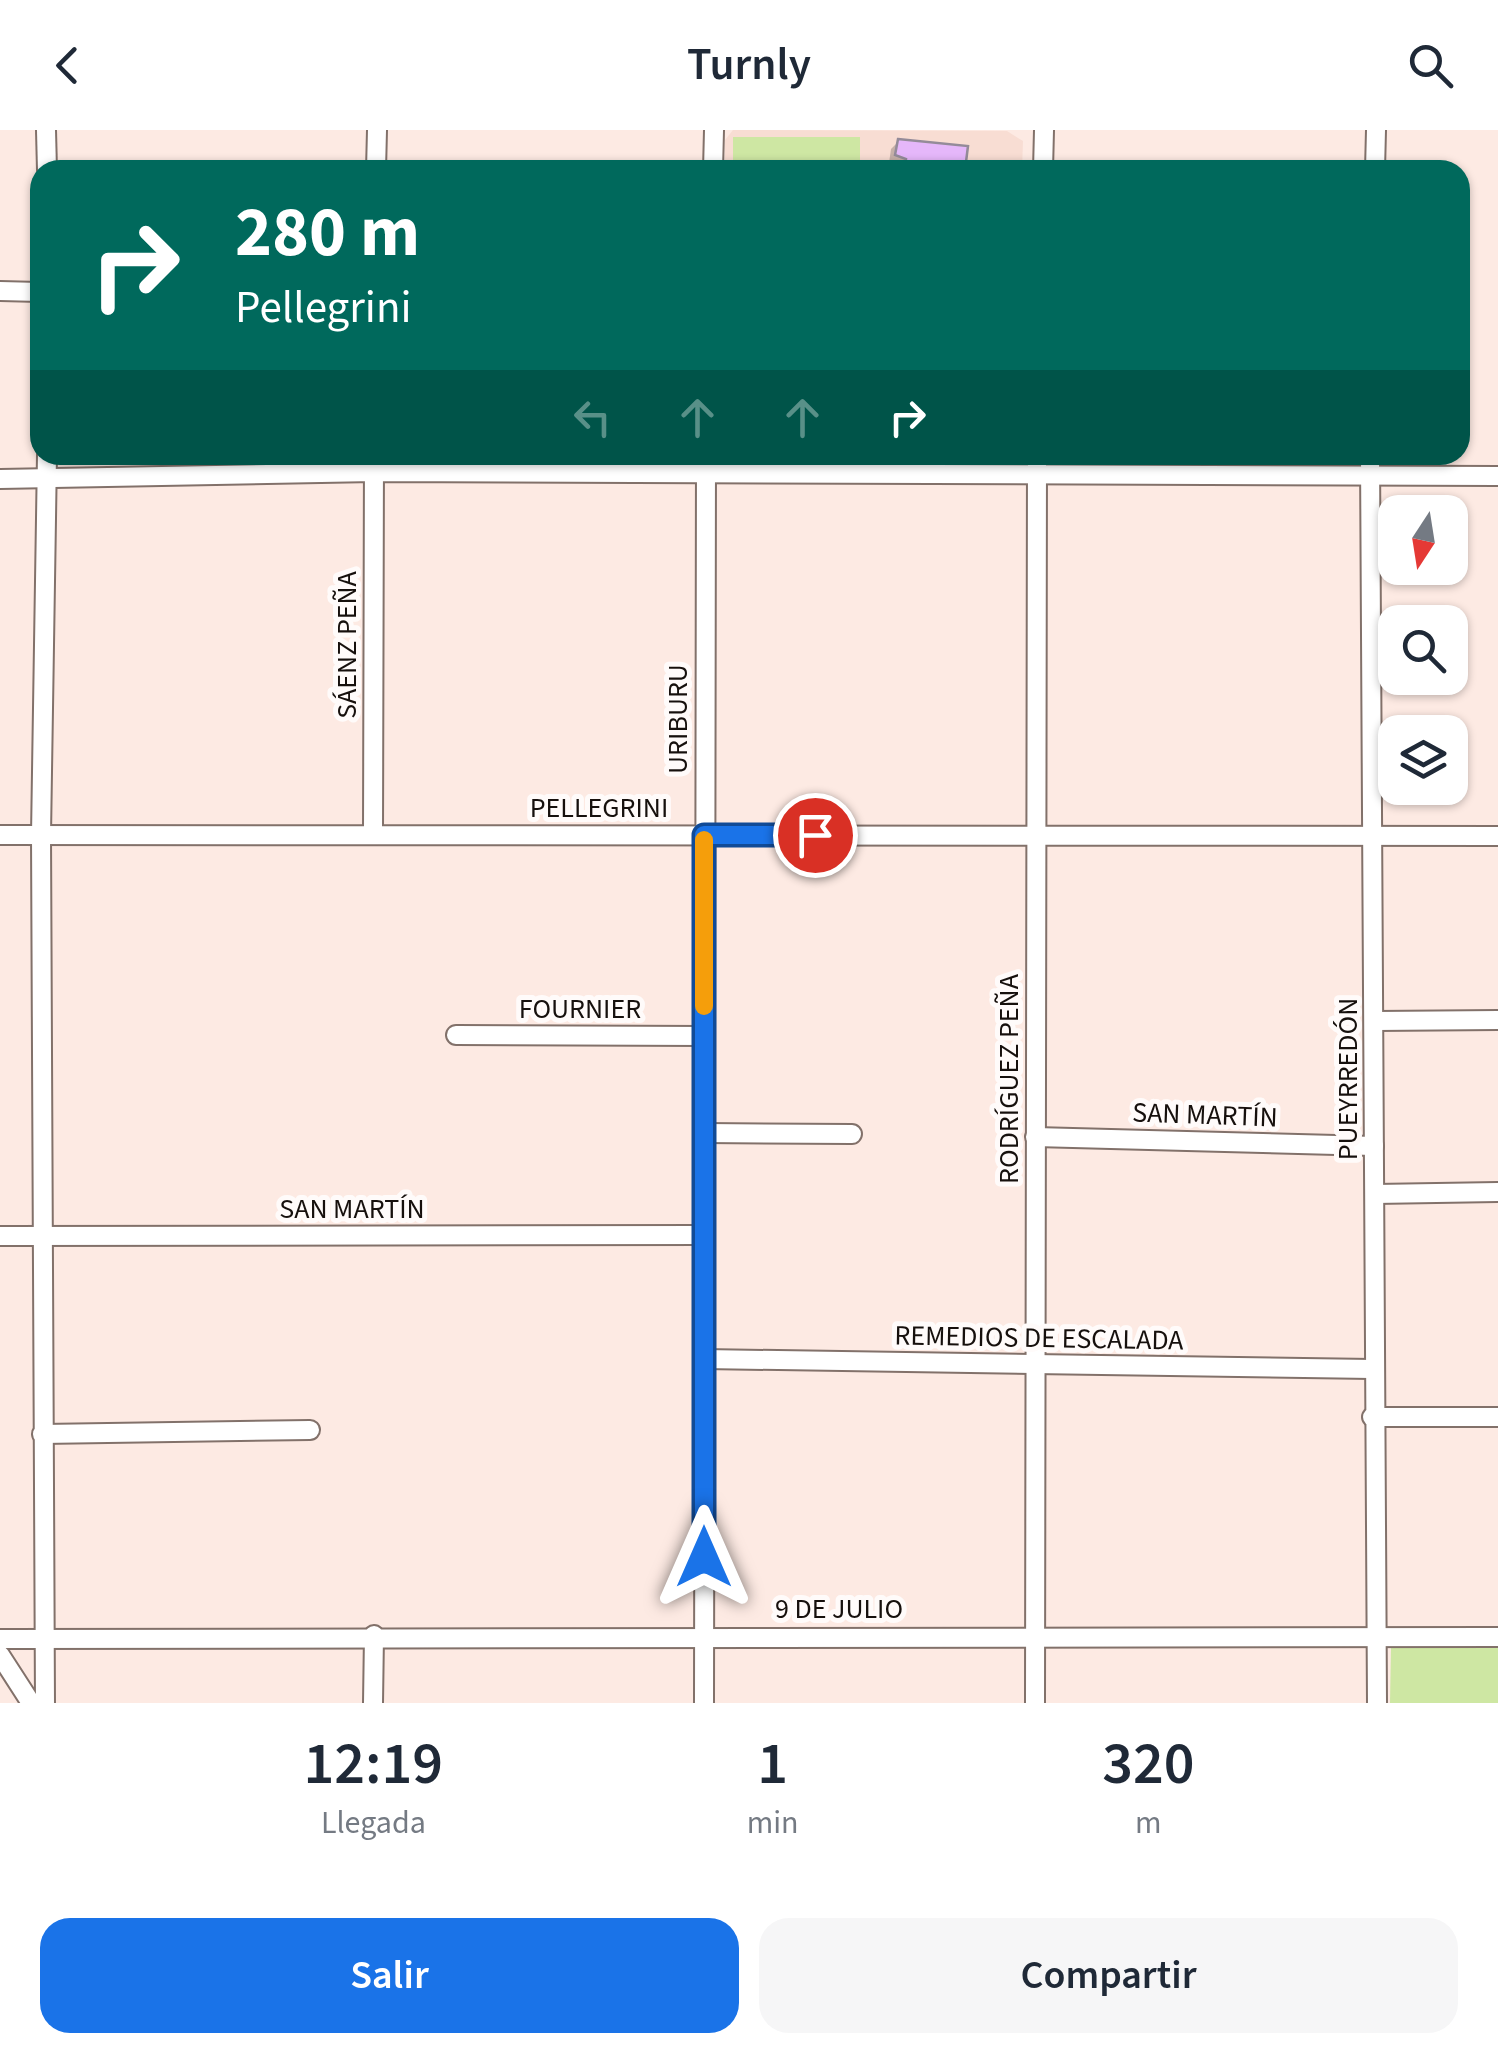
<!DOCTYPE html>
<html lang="es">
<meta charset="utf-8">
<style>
body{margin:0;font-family:"Source Sans 3",sans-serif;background:#f6f6f7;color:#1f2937;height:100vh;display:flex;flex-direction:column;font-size:38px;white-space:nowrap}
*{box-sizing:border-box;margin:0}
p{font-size:32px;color:#747a83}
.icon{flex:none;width:55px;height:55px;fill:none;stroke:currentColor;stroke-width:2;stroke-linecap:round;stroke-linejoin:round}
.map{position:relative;height:1573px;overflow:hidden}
.sheet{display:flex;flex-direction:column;background:#fff;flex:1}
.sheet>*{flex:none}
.top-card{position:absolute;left:30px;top:30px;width:1440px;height:305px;border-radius:30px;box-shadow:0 2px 8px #0004;background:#00695c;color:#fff;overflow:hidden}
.needle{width:65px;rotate:192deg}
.controls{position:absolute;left:1378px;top:365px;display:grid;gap:20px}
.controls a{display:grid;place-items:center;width:90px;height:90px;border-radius:20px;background:#fff;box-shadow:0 2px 8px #0004;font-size:50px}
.pin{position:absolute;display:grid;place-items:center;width:85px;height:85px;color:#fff;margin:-42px;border:5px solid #fff;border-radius:50%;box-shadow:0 2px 10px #0007}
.me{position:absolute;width:110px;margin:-55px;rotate:0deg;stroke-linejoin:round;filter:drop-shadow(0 0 8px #0008)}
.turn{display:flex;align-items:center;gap:35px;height:210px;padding:0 40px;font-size:45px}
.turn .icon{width:130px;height:130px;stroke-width:2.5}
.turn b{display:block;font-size:70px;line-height:85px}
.lanes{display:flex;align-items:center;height:95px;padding:0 40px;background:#0003;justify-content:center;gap:50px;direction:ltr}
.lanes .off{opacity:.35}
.eta{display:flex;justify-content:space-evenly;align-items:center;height:170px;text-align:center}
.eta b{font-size:60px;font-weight:600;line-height:70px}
.cta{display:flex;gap:20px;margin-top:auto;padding:20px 40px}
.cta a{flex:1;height:115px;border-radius:30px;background:#1a73e8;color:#fff;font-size:40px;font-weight:600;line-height:115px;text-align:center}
.cta a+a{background:#f6f6f7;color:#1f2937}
header{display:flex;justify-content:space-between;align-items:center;height:130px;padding:0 40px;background:#fff;font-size:45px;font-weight:600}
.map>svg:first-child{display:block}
.built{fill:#f8ddd3}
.green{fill:#cee7a3}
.shadow{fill:#0003}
.building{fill:#e5b7fa;stroke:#948b99;stroke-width:2.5}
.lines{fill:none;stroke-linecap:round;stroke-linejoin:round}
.minor-casing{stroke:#82716a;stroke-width:22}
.minor{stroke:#fff;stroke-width:18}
.route-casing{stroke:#114b97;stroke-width:25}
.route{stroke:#1a73e8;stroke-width:18}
.slow{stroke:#f59e0b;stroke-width:18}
.labels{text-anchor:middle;stroke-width:10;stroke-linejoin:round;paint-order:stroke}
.street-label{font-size:28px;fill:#16100d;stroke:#fffbfa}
</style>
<header><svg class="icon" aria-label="back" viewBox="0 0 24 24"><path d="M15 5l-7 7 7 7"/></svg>Turnly<svg class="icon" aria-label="search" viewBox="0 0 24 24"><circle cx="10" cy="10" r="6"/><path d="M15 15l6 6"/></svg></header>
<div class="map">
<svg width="1498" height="1573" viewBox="0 0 1498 1573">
<rect width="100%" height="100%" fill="#fdeae3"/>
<path class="built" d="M733 0 1007 1 1023 11 1022 40H725V10Z"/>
<g class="green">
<rect x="733" y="7" width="127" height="33"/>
<path d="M1498 1512V1573H1390L1391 1516Z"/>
</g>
<path class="shadow" d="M899 11 962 40H899L889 33 891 19Z"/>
<path class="building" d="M898 9 968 16 965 40H904L906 29 895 25Z"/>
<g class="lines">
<defs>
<g id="minor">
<path d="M46 0 47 40"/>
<path d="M376 40 377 0"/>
<path d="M713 40 714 0"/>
<path d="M1043 40 1044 0"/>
<path d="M1375 40 1376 0"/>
<path d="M0 161 40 162"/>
<path d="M1370 325 1377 1573"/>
<path d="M0 349 374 342 1498 346"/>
<path d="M0 705 1498 706"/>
<path d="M373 705 374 325"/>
<path d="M1376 891 1498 890"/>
<path d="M456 905 704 906"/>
<path d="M704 1003 852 1004"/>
<path d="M1035 1007 1374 1016"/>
<path d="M1375 1064 1498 1062"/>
<path d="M0 1106 704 1105"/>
<path d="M704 1229 1372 1239"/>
<path d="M1372 1287H1498"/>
<path d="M42 1304 310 1300"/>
<path d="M0 1509 1498 1507"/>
<path d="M0 1525 31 1573"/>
<path d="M45 1573 41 705 47 325"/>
<path d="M373 1573 374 1505"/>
<path d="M704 1573 706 325"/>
<path d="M1035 1573 1037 325"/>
</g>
</defs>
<use href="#minor" class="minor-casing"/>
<use href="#minor" class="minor"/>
</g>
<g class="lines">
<defs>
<path id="route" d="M704 1427V705H815"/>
</defs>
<use href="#route" class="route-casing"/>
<use href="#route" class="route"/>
<path class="slow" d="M704 876V710"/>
</g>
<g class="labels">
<g class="street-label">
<text transform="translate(346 515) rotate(-90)" y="10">SÁENZ PEÑA</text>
<text transform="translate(677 589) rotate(-90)" y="10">URIBURU</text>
<text x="599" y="687">PELLEGRINI</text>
<text x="580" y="888">FOURNIER</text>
<text transform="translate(1008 949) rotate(-90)" y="10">RODRÍGUEZ PEÑA</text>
<text transform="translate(1347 949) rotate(-90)" y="10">PUEYRREDÓN</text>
<text transform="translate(1205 984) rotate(2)" y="10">SAN MARTÍN</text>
<text x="352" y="1088">SAN MARTÍN</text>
<text transform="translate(1039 1207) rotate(1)" y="10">REMEDIOS DE ESCALADA</text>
<text x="839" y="1488">9 DE JULIO</text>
</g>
</g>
</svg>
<div class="controls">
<a><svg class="needle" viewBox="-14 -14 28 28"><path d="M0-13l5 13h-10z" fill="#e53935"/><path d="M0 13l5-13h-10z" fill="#747a83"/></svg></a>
<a><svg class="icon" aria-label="search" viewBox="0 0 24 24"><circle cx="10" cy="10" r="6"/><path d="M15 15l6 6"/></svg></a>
<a><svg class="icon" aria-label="layers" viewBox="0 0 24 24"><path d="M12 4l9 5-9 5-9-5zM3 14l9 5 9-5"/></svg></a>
</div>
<div class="pin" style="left:815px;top:705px;background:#d93025"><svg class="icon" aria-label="arrive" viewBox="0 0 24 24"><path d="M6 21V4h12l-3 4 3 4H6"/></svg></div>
<svg class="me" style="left:704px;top:1427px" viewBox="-20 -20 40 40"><path d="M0-17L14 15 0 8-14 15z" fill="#1a73e8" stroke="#fff" stroke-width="4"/></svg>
<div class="top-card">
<div class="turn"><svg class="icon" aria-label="right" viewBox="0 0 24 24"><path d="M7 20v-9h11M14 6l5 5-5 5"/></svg><div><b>280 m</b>Pellegrini</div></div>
<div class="lanes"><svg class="icon off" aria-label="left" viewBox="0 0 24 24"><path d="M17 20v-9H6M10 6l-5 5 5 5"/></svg><svg class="icon off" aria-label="ahead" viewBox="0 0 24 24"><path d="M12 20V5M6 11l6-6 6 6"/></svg><svg class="icon off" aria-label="ahead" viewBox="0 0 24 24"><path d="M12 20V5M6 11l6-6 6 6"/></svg><svg class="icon" aria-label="right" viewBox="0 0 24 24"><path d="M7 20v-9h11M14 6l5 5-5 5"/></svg></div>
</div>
</div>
<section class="sheet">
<div class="eta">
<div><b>12:19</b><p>Llegada</p></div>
<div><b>1</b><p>min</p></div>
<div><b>320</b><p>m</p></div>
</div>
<div class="cta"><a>Salir</a><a>Compartir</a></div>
</section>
